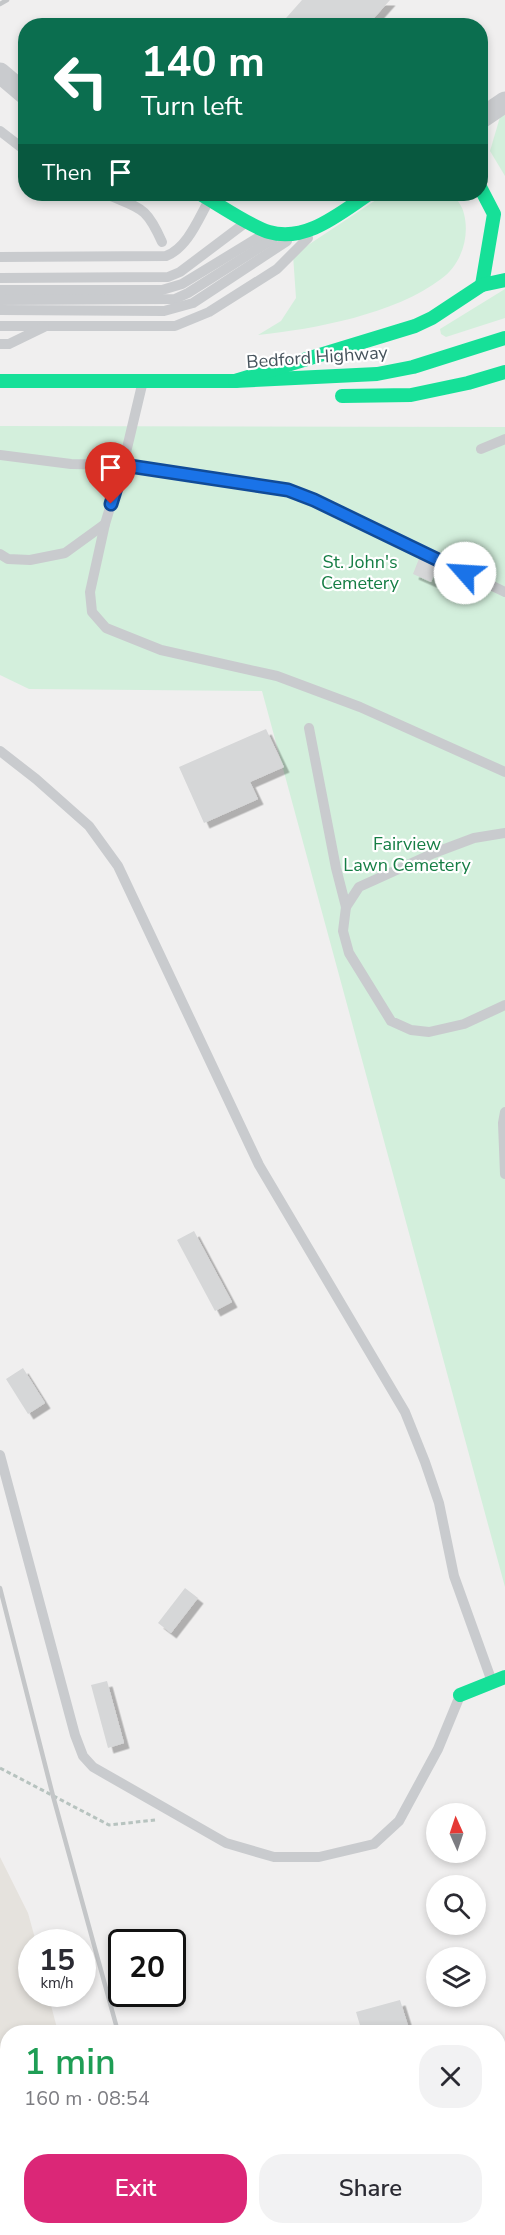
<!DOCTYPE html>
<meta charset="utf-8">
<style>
body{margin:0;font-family:"Nunito Sans",sans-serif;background:#f2f2f3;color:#2b2b33;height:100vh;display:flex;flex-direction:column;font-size:22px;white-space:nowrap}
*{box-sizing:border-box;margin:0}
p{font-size:20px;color:#7c7c81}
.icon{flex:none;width:33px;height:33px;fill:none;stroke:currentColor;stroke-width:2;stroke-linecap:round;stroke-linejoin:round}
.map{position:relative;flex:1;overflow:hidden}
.panel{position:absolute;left:0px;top:2025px;width:506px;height:210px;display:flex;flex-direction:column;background:#fff;border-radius:24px 24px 0 0;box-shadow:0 3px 9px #0003}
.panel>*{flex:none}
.guide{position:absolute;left:18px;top:18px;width:470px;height:183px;border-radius:24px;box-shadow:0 3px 9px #0003;background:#0b6e4f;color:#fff;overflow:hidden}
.needle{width:39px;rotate:357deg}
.buttons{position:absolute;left:426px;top:1803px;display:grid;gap:12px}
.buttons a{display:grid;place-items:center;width:60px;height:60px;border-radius:50%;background:#fff;box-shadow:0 3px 9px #0003;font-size:30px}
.speed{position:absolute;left:18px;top:1929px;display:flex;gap:12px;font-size:30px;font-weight:700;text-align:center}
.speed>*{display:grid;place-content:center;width:78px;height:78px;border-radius:50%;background:#fff;box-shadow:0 3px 9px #0003;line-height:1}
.speed small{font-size:15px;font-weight:400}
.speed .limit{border:3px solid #111;border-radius:9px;background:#fff;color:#111}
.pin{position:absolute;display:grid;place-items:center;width:51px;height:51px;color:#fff;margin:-62px -26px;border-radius:50% 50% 50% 0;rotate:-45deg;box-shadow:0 0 6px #0007}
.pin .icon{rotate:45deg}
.me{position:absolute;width:66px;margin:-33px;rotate:296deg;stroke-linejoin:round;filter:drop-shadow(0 0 4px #0008)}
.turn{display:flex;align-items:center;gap:21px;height:126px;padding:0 24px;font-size:27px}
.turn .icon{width:78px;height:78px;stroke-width:2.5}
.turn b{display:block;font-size:42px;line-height:51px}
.then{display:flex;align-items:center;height:57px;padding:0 24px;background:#0003;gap:12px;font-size:22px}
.round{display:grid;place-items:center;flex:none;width:63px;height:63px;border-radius:24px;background:#f2f2f3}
.head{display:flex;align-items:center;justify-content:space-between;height:102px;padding:0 24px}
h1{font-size:36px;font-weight:600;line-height:45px;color:#1e9e55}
.cta{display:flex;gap:12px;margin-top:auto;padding:12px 24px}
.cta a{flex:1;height:69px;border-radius:24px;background:#db2777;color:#fff;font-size:24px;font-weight:600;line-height:69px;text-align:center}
.cta a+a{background:#f2f2f3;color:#2b2b33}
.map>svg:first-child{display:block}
.commercial{fill:#e5e2dd}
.green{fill:#d3efdc}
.building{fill:#d6d7d8;filter:url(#shadow)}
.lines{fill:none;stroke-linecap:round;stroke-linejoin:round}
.path{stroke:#b7c3bf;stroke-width:3;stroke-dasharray:4.5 3;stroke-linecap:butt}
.lane{stroke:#c9cbce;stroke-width:10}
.street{stroke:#c9cbce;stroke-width:21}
.fast{stroke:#16e098;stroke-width:14}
.rail{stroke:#c4c6c8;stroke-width:4.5}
.route-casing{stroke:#114b97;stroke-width:15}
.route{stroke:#1a73e8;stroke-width:10}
.labels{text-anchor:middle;stroke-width:4.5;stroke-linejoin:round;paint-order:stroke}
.street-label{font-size:18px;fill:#46535c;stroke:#fff}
.park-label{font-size:18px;fill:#167e45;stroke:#fff}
</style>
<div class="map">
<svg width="505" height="2235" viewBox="0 0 505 2235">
<defs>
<filter id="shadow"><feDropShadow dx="5.5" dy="5.5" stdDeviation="0" flood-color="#0004"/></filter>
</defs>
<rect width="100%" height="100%" fill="#f0efef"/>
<path class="commercial" d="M0 1857 28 1913 36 1942H32V1994H48L58 2032H8V2228H118L120 2235H0Z"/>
<g class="green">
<path d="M505 114V176L490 151 500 117Z"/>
<path d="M385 194H453C457 200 463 207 464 214 470 237 461 265 441 279 395 314 315 329 258 335L281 321 296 298 293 255Z"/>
<path d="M505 289V318L446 337 441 334 440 329Z"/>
<path d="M0 426 505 427V1587L262 691 29 689 0 675Z"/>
</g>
<g class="building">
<path d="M302 0H390L367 26H279Z"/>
<path d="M420 556 439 564 431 582 413 574Z"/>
<path d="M266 729 284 767 250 782 258 799 204 823 179 767Z"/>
<path d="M194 1231 232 1302 215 1311 177 1240Z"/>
<path d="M23 1368 45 1403 28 1414 6 1379Z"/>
<path d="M185 1588 198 1598 171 1633 158 1623Z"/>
<path d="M107 1681 124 1743 108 1748 91 1685Z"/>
<path d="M400 2000 410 2032H362L356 2012Z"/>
<path d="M8 2078V2228H74L76 2235H0V2079Z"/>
<path d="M386 2228H438L440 2235H389Z"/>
</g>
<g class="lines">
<path class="path" d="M0 1768 109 1825 155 1820"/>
<g class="lane">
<path d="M0 131 26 151"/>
<path d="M106 194C141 209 146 206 162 242"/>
<path d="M0 257 166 256C187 248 198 220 208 202"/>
<path d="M0 278 168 277 180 272 245 223"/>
<path d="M0 290H162L182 284 264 234"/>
<path d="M0 300 175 299 188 293 273 239"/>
<path d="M0 310 164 311 193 303 287 241"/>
<path d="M0 326H175L209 312 277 269 308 238"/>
<path d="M0 344H9L44 327"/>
<path d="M142 385 123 465 105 524 90 592 92 612 106 628 161 650 277 676 360 707 505 772"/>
<path d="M481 449 505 439"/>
<path d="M0 455 71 464 123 465 288 490 314 500 505 592"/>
<path d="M0 554 8 559 30 560 65 553 105 524"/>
<path d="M309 728 336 868 346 907"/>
<path d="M0 751 36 779 89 826 118 866 259 1165 405 1412 425 1462 439 1503 454 1576 491 1679"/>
<path d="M505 833 474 838 434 853 359 887 346 907 343 931 349 953 391 1021 411 1030 429 1032 464 1024 505 1005"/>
<path d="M505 1112 503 1123 505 1174"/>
<path d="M0 1455 75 1735 83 1756 93 1767 226 1843 274 1857H319L374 1844 399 1821 438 1749 459 1698"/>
<path d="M0 2072 8 2070"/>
<path d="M84 2228 86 2235"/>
</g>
<g class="street">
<path d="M0 73 26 95"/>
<path d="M480 119 505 102"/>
</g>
<g class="fast">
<path d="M480 187 494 214 482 285"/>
<path d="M200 194C218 204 251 227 269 232 306 243 340 213 369 194"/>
<path d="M0 381H235L377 374 413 367 505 338"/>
<path d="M235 381 415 326 432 318 482 285 505 280"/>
<path d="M342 396 411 395 468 383 505 372"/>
<path d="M460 1695 505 1677"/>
</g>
<g class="rail">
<path d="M0 4 7 0"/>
<path d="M0 1588 53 1796 118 2032"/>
<path d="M175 2228 177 2235"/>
</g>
</g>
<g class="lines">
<defs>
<path id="route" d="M111 504 123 465 288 490 314 500 465 573"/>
</defs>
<use href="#route" class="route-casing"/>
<use href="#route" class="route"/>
</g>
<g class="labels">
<g class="street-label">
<text transform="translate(317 357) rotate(-4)" y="6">Bedford Highway</text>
</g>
<g class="park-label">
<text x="360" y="568">St. John's<tspan x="360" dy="21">Cemetery</tspan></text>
<text x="407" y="850">Fairview<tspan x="407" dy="21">Lawn Cemetery</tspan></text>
</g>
</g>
</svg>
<div class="buttons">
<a><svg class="needle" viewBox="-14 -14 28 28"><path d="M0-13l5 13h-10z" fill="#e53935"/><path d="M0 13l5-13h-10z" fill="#7c7c81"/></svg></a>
<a><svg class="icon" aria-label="search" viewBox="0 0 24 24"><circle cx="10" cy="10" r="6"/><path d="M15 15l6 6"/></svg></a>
<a><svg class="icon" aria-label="layers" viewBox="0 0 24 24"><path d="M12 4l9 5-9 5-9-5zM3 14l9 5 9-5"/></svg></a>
</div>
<div class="speed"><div>15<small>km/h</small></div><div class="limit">20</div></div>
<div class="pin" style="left:111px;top:504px;background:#d93025"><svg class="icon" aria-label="arrive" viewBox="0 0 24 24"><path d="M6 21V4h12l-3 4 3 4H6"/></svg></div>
<svg class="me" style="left:465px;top:573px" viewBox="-20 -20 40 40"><circle r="19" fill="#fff"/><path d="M0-13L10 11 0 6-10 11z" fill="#1a73e8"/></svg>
<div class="guide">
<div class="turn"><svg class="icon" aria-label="left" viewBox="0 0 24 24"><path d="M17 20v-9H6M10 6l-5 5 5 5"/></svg><div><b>140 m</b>Turn left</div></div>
<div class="then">Then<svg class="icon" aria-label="arrive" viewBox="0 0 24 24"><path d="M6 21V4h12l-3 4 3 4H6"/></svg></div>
</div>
<section class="panel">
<div class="head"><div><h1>1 min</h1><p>160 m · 08:54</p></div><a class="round"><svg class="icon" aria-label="close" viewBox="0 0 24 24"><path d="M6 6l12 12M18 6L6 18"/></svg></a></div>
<div class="cta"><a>Exit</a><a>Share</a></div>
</section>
</div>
